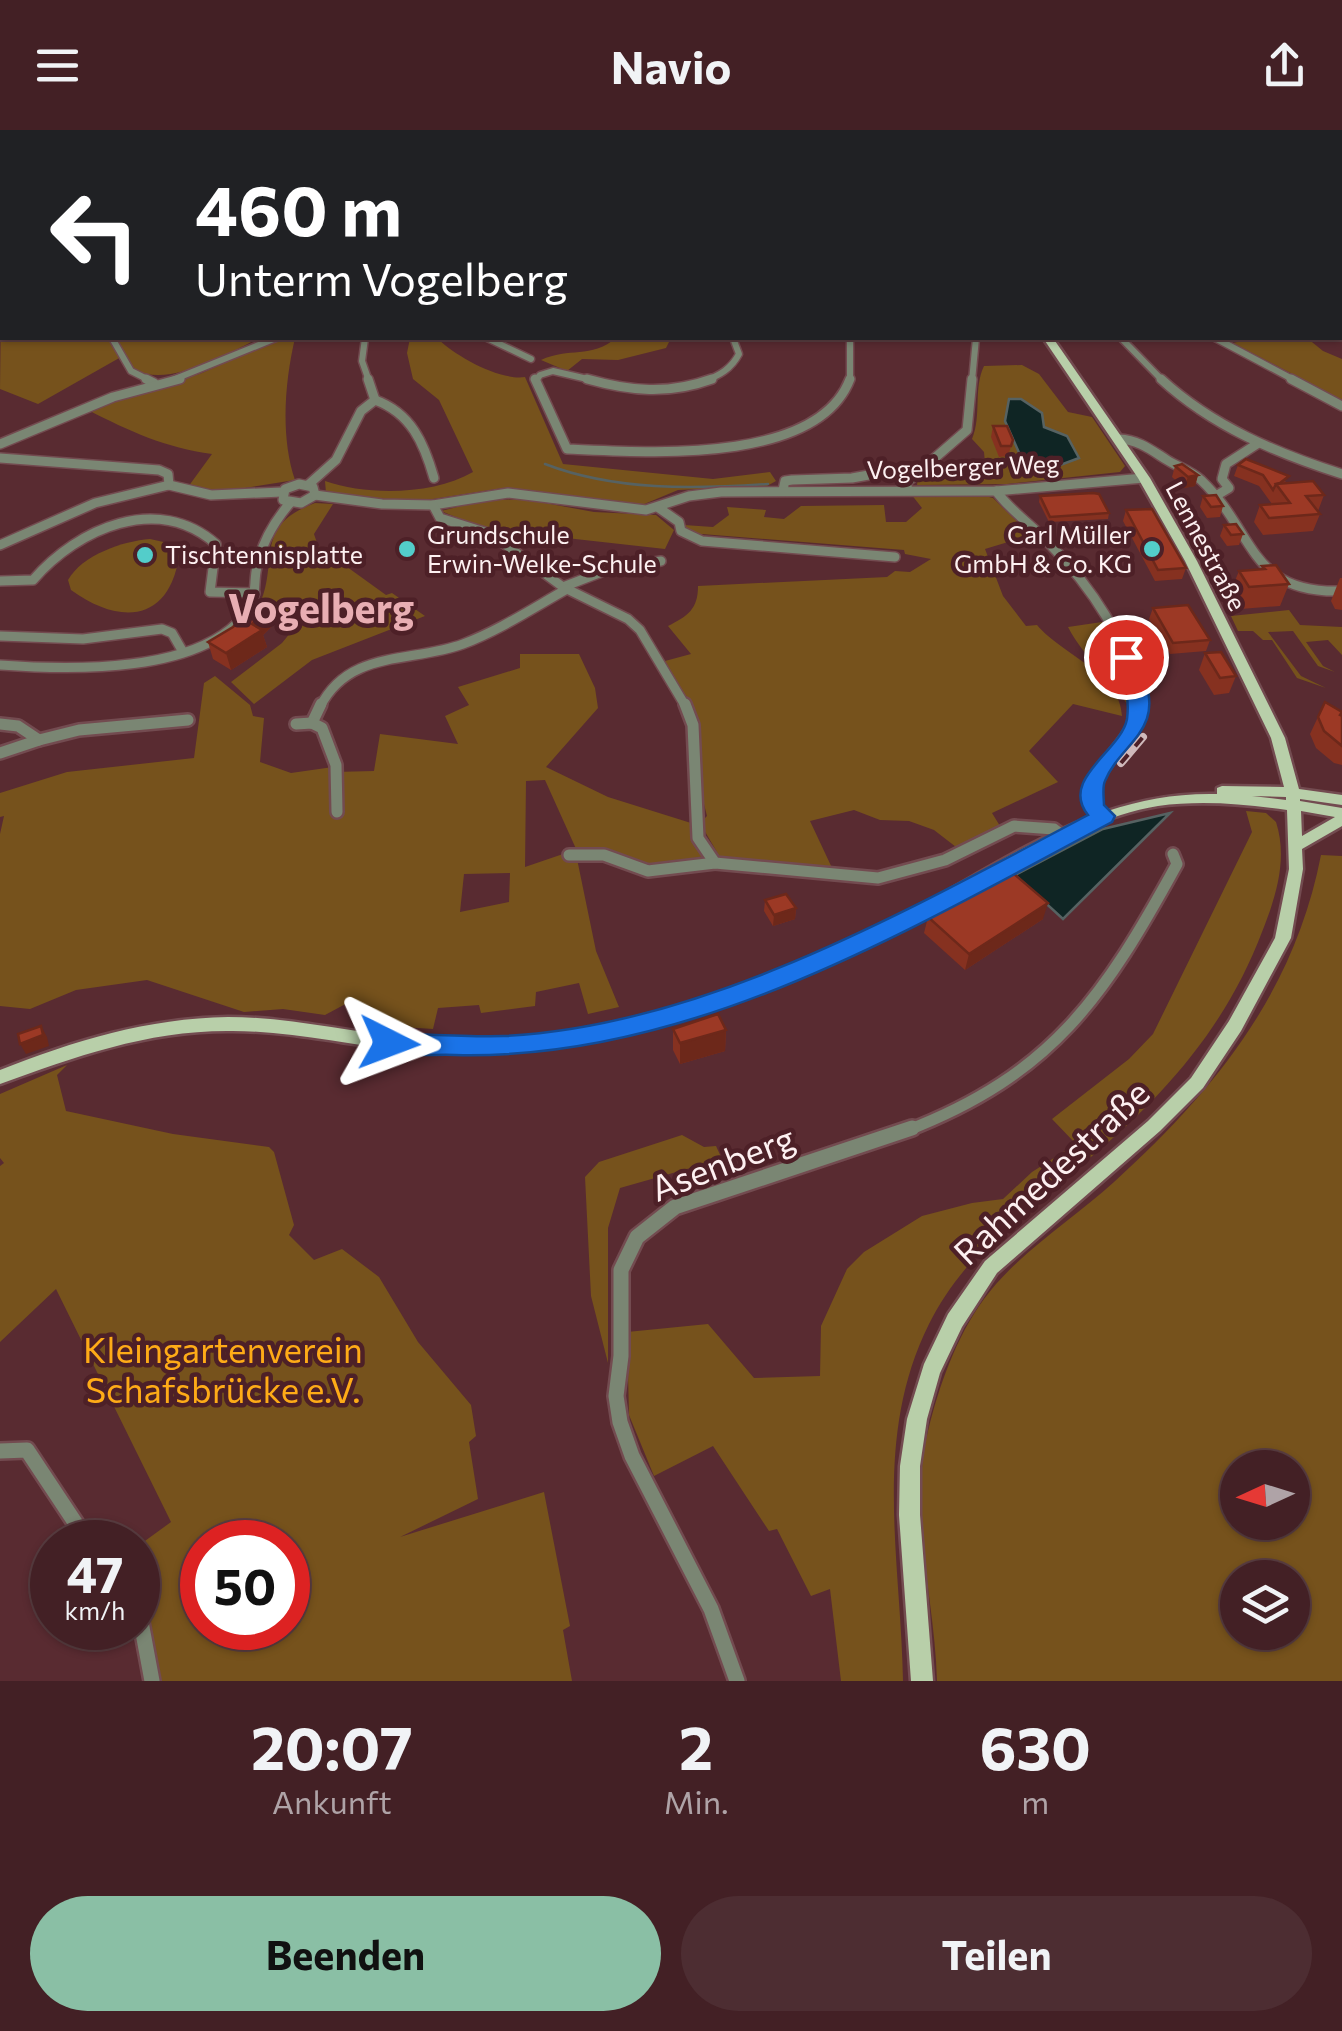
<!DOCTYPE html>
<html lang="de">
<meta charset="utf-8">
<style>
body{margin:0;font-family:Commissioner,sans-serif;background:#4d2d32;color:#f1f3f6;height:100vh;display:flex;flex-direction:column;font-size:38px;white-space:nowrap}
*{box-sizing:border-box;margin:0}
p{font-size:32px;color:#afa3a7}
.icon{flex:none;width:55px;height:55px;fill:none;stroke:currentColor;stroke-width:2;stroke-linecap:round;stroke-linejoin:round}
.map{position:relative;height:1551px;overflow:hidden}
.details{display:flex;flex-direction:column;background:#432025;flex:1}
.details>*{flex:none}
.hud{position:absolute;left:0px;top:0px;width:1342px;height:210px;box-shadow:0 2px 8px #0004,0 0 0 2px #5b3e42;background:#202124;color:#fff;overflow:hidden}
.needle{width:65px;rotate:266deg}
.tools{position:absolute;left:1220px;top:1320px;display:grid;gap:20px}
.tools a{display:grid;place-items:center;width:90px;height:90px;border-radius:50%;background:#432025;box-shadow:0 2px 8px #0004,0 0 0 2px #5b3e42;font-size:50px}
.speed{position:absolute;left:30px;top:1390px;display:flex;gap:20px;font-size:50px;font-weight:700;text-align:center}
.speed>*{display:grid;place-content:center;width:130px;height:130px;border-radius:50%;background:#432025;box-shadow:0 2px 8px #0004,0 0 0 2px #5b3e42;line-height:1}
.speed small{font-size:25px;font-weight:400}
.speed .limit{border:15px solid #d22;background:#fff;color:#111}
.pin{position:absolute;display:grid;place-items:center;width:85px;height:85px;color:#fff;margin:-42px;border:5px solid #fff;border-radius:50%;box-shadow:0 2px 10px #0007}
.me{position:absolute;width:110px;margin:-55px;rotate:93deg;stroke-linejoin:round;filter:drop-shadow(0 0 8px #0008)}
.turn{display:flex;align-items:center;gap:35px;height:210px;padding:0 30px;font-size:45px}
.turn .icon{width:130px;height:130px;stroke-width:2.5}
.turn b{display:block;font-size:70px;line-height:85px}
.eta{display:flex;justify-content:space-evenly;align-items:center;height:170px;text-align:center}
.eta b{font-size:60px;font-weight:700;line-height:70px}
.primary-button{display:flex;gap:20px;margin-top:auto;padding:20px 30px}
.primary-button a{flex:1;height:115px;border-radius:60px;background:#8abfa5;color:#111;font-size:40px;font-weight:700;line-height:115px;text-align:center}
.primary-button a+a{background:#4d2d32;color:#f1f3f6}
header{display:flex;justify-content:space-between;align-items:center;height:130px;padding:0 30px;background:#432025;font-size:45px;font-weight:700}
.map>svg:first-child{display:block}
.green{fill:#76521c;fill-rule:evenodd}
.water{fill:#0f2524;stroke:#566262;stroke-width:2.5}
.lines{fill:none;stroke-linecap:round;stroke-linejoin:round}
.stream{stroke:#566262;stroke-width:2.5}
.minor-far3-casing{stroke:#734b50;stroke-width:9}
.minor-far2-casing{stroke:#734b50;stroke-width:12}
.minor-far1-casing{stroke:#734b50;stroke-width:16}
.minor-casing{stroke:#734b50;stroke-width:20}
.major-casing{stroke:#734b50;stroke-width:5}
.highway-casing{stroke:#734b50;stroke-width:4}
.minor-far3{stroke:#7a8673;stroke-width:6}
.minor-far2{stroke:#7a8673;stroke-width:9}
.minor-far1{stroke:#7a8673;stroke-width:11}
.minor{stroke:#7a8673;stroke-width:15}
.major{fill:#b8cfa9;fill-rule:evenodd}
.highway{fill:#d1edbe;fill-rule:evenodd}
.rail-casing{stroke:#cfb9bb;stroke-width:8}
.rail{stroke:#4d2027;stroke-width:4;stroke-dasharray:11;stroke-linecap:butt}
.wall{fill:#863120}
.shaded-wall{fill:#6d281a}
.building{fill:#9c3925;stroke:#6d281a;stroke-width:2.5}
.route{fill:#1a73e8;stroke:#114b97;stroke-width:2.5}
.poi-dot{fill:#53cdca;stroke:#4d2027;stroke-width:4}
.labels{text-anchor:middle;stroke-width:9;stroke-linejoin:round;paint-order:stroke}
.far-street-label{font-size:25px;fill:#fdf0f1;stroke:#4d2027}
.far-poi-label{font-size:25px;fill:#fdf0f1;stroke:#4d2027;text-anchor:start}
.near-street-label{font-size:35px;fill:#fdf0f1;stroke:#4d2027}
.near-park-label{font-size:35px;fill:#feab17;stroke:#4d2027}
.district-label{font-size:40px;font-weight:bold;fill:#e8aeb3;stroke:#4d2027}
</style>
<header><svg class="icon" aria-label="menu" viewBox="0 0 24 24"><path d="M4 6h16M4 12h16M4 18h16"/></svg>Navio<svg class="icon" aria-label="share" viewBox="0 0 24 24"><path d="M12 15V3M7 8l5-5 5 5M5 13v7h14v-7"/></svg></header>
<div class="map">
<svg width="1342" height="1551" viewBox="0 0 1342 1551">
<rect width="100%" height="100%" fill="#592b31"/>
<g class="green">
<path d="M2 99V208H108L121 227 38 274 0 259Z"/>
<path d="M115 208H259C224 226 172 257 133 240Z"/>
<path d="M280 208H295C285 251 280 306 295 350L225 361 188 357 212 324C166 318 129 301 88 280L202 243Z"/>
<path d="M410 208H437C455 226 500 251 525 247L563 334 713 349 770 342 776 351 767 356 678 360 642 375 598 373 503 358 433 369 387 371 326 363 325 351C368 366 433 365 473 342L439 270 413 249 407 223Z"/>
<path d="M616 208H671L666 218 618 230 582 229 567 241 541 230C569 217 591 229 616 208Z"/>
<path d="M1255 208H1307L1323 221 1342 229V270L1233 213Z"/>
<path d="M1022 235 1039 244 1068 282 1092 287 1125 336 1120 342 1007 354 917 355 918 349 931 343 986 344 984 322 972 309C982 285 973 259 984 236Z"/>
<path d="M911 364H977L993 368 1031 405 985 419 1003 466 1026 496 1037 495C1061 524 1121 544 1122 586L1073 574 1029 621 1058 652 992 683 1000 696 956 717 934 700 909 691 880 690 854 680 810 691 833 740 721 729 700 693 707 686 701 662 700 598 665 531 691 524 668 496C688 486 698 479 698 456L887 447 895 441 910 442 931 429 905 424 904 420 702 404 700 408 686 402 684 395 713 397 729 385 727 377 766 380 764 387 784 389 801 376 884 375 886 392H906L922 378Z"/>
<path d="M523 369 594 382 656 385 674 400 665 419 485 399 441 381 481 371Z"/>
<path d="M315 373 333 374 314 404 318 416 386 465 392 463 425 486 312 530 254 574 231 552 282 513 304 486 259 476C280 431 252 396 315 373Z"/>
<path d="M150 409 168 413 179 426C169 493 119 495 71 460L68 450C82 425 123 411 150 409Z"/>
<path d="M1289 480 1300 495 1342 497V525L1328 510 1306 512 1323 536 1335 542 1318 536 1293 501 1268 502 1301 546 1326 558 1297 548 1272 510H1263L1253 501H1238L1231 486Z"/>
<path d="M1102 492C1120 514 1135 551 1131 580 1112 549 1084 528 1068 497Z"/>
<path d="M520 524H579L595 558 598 578 546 637 608 667 691 693 704 726 698 732 647 739 577 721 545 650 526 651 525 737 563 724H576L596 821 619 877 588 884 579 853 536 862 535 876 481 883 479 875 438 878 433 899 373 895 367 879 353 870 325 885 283 879 244 882 147 850 76 860 30 879 0 876V704L4 686 0 687V663L67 642 194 628 204 553 215 546 250 575 253 586 264 588 260 632 291 643 333 637 334 642 374 641 380 604 458 614 445 586 469 575 458 557 520 538ZM510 743 509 772 460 782 464 744Z"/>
<path d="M1246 681 1266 683 1276 692C1288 729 1276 767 1262 802 1226 897 1163 968 1085 1032 1025 1080 964 1124 929 1194 872 1308 901 1430 903 1551H841L830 1459 811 1466 777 1399 769 1401 713 1316 654 1346 629 1285 627 1202 708 1194 754 1248 820 1246 821 1196 847 1139 864 1122 922 1086 972 1073 1003 1069 1032 1042 1076 1014 1052 989 1129 929 1153 904 1252 702Z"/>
<path d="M1321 725 1342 726V1551H937C935 1469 908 1383 928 1301 939 1256 956 1207 984 1169 1018 1123 1072 1090 1114 1052 1215 960 1294 863 1321 725ZM1238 1338H1292V1392H1238ZM1238 1448H1292V1502H1238Z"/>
<path d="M67 935 57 945 66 981 173 1004 269 1017 274 1022 294 1095 289 1105 314 1130 342 1119 379 1147 418 1212 471 1275 476 1306 469 1312 478 1369 400 1407 544 1362 570 1496 563 1500 572 1551H160L138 1458V1416L171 1392 56 1159 0 1212V1036L4 1033 0 1028V964ZM202 1412H288V1498H202Z"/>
<path d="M682 1005 704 1017 716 1016 722 1029 620 1058 608 1098V1233L591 1166 585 1047 599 1032Z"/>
</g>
<g class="water">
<path d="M1009 269H1021L1042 283 1044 297 1067 306 1079 328 1055 337 1025 336 1005 291Z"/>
<path d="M1170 683 1063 789 1015 745 1103 699Z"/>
</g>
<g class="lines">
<path class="stream" d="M545 334C615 361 694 359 768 354"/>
<defs>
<g id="minor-far3">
<path d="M800 0 806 2"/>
<path d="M1097 0 1104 2"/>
<path d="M1295 0 1300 2"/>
<path d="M1144 2H1186"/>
<path d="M112 208 131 241 151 251"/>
<path d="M365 208 362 231 369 251"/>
<path d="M487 208 531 229"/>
<path d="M1121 208 1163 251"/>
<path d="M1215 208 1296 251"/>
<path d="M170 251 276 208"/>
<path d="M536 251 540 245 553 241 596 251"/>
<path d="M705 251C720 245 731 239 739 224L733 208"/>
<path d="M850 251V208"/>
<path d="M972 251 976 208"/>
</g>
<g id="minor-far2">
<path d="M146 249 154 253"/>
<path d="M535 249 567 319C643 322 817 336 850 249"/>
<path d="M587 249C630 261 668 265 712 249"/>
<path d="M1161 249C1212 296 1276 323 1342 344"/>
<path d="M1291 249 1342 276"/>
<path d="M375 270C411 283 424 313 434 348"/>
<path d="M1119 309C1139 310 1151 320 1167 330 1178 337 1191 341 1201 350 1256 402 1248 464 1342 461"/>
<path d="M0 314 113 267 180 249"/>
<path d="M0 328 159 340 168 344 169 355 211 365 282 362"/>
<path d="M299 354 313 357 315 365 301 373 283 370 285 359Z"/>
<path d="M308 355 336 330 361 281 375 270 368 249"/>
<path d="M783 360 785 351 792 350 852 348 902 339 921 343"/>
<path d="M908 360 906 353 967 300 972 249"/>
<path d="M996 361C1010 380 1029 393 1046 410 1087 452 1135 516 1137 577"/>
<path d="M315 365 382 374 433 375 508 363 646 380 689 366 721 362 996 361 1144 348"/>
<path d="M1214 367 1229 358 1222 349 1226 334 1257 314"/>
<path d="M433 375 440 388 491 404 563 457 628 489 640 500 686 577"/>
<path d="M659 378 679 392 681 401 702 411 895 427"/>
<path d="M0 415 95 373 169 355"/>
<path d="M0 451 33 450C78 398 158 363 216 414L210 462 255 463"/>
<path d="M563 457 612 438 661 431"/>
<path d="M0 506 83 509 162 499 172 503 183 522"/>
<path d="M0 535C69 540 205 545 249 479 256 468 254 454 256 442 260 415 273 393 290 373"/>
<path d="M320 577C349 519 412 533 463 514 500 500 533 478 567 459"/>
</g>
<g id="minor-far1">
<path d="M685 574 693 595 698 708 715 733 878 748 945 730 1014 696 1054 699 1063 706"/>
<path d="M312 593 321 574"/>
<path d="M0 594 18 596 39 610 79 600 188 590"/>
<path d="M296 594 312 593 322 598 336 635 337 682"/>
<path d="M0 623 39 610"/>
<path d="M1104 686 1093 677C1092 625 1138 617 1137 574"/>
<path d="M569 725H604L648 741 715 733"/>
<path d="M906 1001C1053 944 1104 867 1177 734L1173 724"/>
</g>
<g id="minor">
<path d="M0 1321 27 1320 88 1412"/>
<path d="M138 1476 152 1551"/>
<path d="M737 1551 711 1479 632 1326 620 1292 616 1266 621 1226V1140L637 1107 675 1077 912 998"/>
</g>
<g id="major">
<path d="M838 0H848L850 2H841Z"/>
<path d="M1043 208H1053L1150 348 1197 431 1285 608 1299 659 1342 665V675L1300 669V671L1342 678V696L1302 719 1303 739 1291 808 1241 901 1203 958 1160 1001 997 1143 962 1197 940 1243 927 1289 920 1336V1385L933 1551H911L899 1385 900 1336 907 1289 924 1234 948 1184 985 1131 1148 991 1191 948 1229 891 1275 808 1289 739 1287 680C1245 674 1201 670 1158 676 1069 691 992 752 914 793 825 840 730 878 632 901 559 919 482 928 407 921 347 915 287 900 227 901 146 901 75 927 0 954V940C73 911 149 888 228 887 289 887 348 902 409 908 484 915 561 906 634 888 728 865 818 829 903 785 1006 732 1094 661 1217 664V658L1222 656 1284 657 1271 608 1185 431 1138 348ZM1252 666 1286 667V670ZM1301 681 1335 687 1302 706Z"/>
</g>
<path id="highway" d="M2 83V89L0 90V84Z"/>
</defs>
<use href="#minor-far3" class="minor-far3-casing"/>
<use href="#minor-far2" class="minor-far2-casing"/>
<use href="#minor-far1" class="minor-far1-casing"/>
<use href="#minor" class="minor-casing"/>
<use href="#major" class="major-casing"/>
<use href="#highway" class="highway-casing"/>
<use href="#minor-far3" class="minor-far3"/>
<use href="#minor-far2" class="minor-far2"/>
<use href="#minor-far1" class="minor-far1"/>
<use href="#minor" class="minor"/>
<use href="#major" class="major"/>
<use href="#highway" class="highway"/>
<defs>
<path id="rail" d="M1121 633 1143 607"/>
</defs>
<use href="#rail" class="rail-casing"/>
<use href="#rail" class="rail"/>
</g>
<g class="wall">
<path d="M1342 187V211L1335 209 1340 208V193Z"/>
<path d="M993 296 1013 310 1008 326 999 327 991 307Z"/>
<path d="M1238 335 1324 365 1318 381 1320 384 1313 401 1263 405 1254 392 1260 375 1272 374 1259 356 1234 346Z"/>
<path d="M1175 336 1198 345 1195 356 1184 358 1172 347Z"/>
<path d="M1040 366 1109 383 1108 389 1049 392 1039 372Z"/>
<path d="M1203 366 1223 376 1220 387 1207 388 1200 377Z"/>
<path d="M1126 380 1186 438 1182 449 1155 451 1123 391Z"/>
<path d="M1224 395 1243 404 1239 415 1227 416 1220 406Z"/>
<path d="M1262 436 1289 454 1280 476 1240 479 1230 463 1239 441 1261 439Z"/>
<path d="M1340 448H1342V480L1335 479 1331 471Z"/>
<path d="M269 478 273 495 263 505 267 517 231 540 213 529 208 512Z"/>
<path d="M1153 478 1210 510 1206 521 1170 524 1149 489Z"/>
<path d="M1205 523 1236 546 1229 563 1214 565 1199 540Z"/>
<path d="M1325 572 1342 582V635L1334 633 1316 618 1310 604Z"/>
<path d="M765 770 796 778 795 789 773 796 764 781Z"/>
<path d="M928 787 1043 789 965 840 924 803Z"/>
<path d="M673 899 726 900 725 921 680 934 673 920Z"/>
</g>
<g class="shaded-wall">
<path d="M1198 345 1195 356 1184 358 1188 347Z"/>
<path d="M269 478 273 495 263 505 267 517 231 540 226 523Z"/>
<path d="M1048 773 1043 789 965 840 969 824Z"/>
<path d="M796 778 795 789 773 796 774 785Z"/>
<path d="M41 896 47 907 49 916 26 924 20 914Z"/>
<path d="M726 900 725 921 680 934V913Z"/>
</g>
<g class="building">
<rect x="918" y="0" width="18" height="2"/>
<path d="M993 296H1007L1013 310 1011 316H1001Z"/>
<path d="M1246 329 1289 346 1280 353 1276 354 1273 360 1263 345 1238 335Z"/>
<path d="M1182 334 1198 345 1188 347 1175 336Z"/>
<path d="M1313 351 1324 365 1306 366 1320 384 1269 388 1260 375 1290 373 1276 354Z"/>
<path d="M1093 363 1099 364 1109 383 1050 387 1040 366Z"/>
<path d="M1216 365 1223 376 1211 377 1203 366Z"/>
<path d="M1152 379 1186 438 1158 440 1126 380Z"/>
<path d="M1236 394 1243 404 1231 405 1224 395Z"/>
<path d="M1276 435 1289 454 1249 457 1239 441 1265 439 1262 436Z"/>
<path d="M256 474 269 478 252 494 262 500 226 523 208 512 233 497Z"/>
<path d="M1188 475 1210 510 1173 513 1153 478Z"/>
<path d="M1221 522 1236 546 1220 548 1205 523Z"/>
<path d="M1325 572 1342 582 1340 585 1342 586V616L1324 601 1318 587Z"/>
<path d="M1007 738 1048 773 969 824 928 787Z"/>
<path d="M786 764 796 778 774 785 765 770Z"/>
<path d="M718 884 726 900 680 913 673 899Z"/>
<path d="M41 896 43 905 20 914 18 904Z"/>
</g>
<path class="route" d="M1126 521C1137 525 1138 534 1143 545 1166 601 1121 612 1105 651 1102 657 1104 668 1104 675L1115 686 1112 692C910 799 692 931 455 925 431 924 403 928 380 920L376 913 380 906 389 903C426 904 465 907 503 906 705 897 913 777 1088 685 1059 649 1121 621 1127 589 1130 567 1124 547 1116 527Z"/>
<g class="poi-dot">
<circle cx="407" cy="419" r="10"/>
<circle cx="1152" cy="419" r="10"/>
<circle cx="145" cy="425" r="10"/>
</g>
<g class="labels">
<g class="far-street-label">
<text transform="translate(963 337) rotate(-2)" y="9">Vogelberger Weg</text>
<text transform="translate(1206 416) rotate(62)" y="9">Lennestraße</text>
</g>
<g class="far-poi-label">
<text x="427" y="414">Grundschule<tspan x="427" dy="29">Erwin-Welke-Schule</tspan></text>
<text x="1132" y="414" text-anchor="end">Carl Müller<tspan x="1132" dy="29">GmbH &amp; Co. KG</tspan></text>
<text x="165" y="434">Tischtennisplatte</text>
</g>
<g class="near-street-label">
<text transform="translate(723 1034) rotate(-21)" y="12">Asenberg</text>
<text transform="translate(1052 1043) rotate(-43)" y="12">Rahmedestraße</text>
</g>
<g class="near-park-label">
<text x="223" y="1233">Kleingartenverein<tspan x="223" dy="40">Schafsbrücke e.V.</tspan></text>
</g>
<g class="district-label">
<text x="321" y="493">Vogelberg</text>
</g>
</g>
</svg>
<div class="tools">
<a><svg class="needle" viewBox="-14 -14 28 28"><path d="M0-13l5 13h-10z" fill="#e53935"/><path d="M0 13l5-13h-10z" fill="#afa3a7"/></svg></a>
<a><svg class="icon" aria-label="layers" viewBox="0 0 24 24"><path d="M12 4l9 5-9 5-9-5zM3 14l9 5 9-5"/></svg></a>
</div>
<div class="speed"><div>47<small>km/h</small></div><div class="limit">50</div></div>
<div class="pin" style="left:1126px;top:527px;background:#d93025"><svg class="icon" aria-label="arrive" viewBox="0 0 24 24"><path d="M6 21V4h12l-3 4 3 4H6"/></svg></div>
<svg class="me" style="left:389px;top:913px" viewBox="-20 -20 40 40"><path d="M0-17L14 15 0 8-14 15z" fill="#1a73e8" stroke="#fff" stroke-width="4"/></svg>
<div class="hud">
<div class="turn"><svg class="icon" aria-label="left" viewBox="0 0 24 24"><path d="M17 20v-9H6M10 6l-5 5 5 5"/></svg><div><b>460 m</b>Unterm Vogelberg</div></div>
</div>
</div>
<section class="details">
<div class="eta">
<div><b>20:07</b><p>Ankunft</p></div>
<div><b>2</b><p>Min.</p></div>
<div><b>630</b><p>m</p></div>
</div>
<div class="primary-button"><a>Beenden</a><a>Teilen</a></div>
</section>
